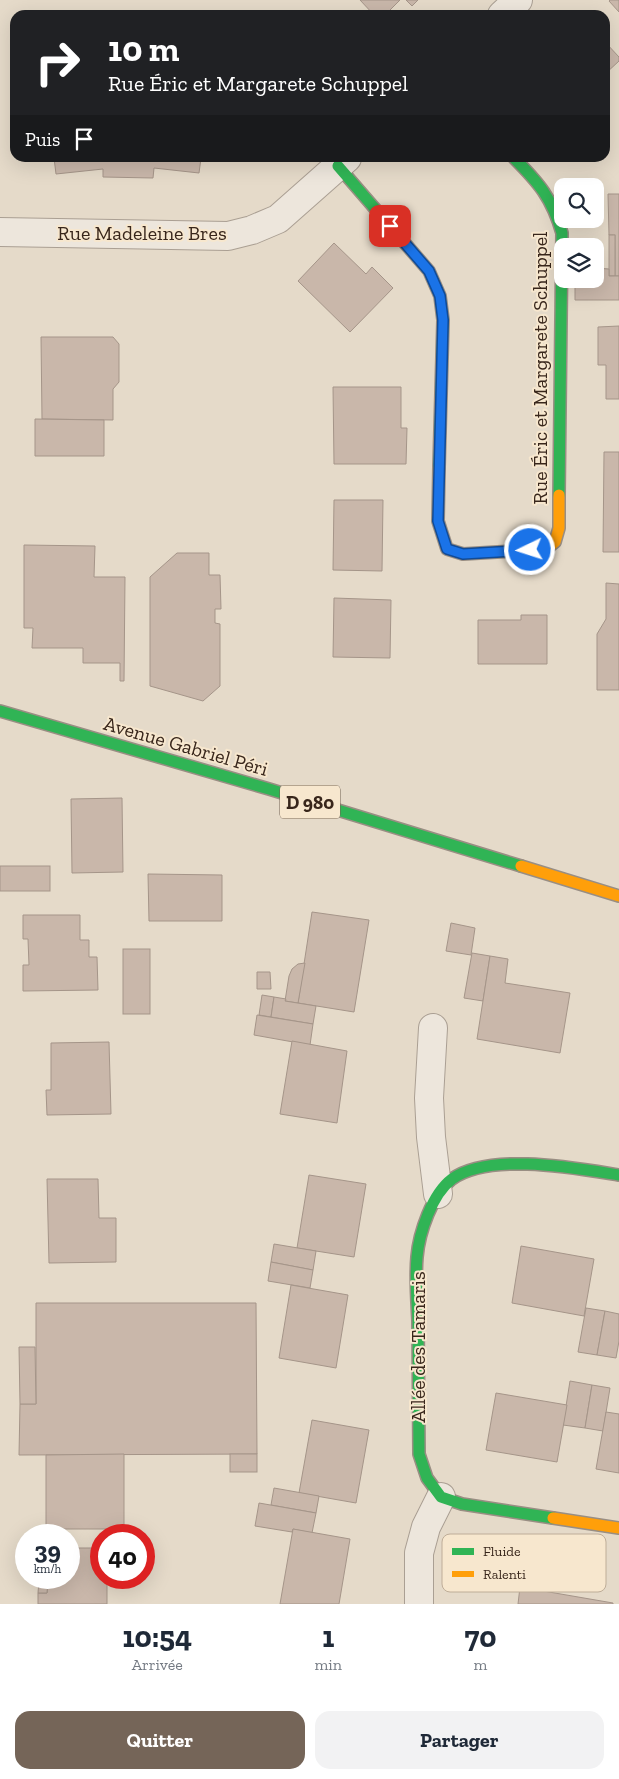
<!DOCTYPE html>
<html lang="fr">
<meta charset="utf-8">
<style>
body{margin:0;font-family:"Zilla Slab",serif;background:#f2f2f3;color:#1f2937;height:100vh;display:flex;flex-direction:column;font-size:19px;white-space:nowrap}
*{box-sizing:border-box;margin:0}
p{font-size:16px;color:#747a83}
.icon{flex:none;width:28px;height:28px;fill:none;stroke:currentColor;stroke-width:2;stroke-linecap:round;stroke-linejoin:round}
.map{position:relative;height:1604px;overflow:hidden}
.sheet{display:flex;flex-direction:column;background:#fff;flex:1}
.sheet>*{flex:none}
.top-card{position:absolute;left:10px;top:10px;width:600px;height:152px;border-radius:15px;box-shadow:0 5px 20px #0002;background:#202124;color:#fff;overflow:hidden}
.fabs{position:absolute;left:554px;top:178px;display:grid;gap:10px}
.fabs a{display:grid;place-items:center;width:50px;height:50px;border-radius:10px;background:#fff;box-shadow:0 5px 20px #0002;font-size:25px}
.speed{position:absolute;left:15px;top:1524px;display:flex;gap:10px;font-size:25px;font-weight:700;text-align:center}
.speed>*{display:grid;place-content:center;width:65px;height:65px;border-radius:50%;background:#fff;box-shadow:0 5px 20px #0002;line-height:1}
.speed small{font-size:12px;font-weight:400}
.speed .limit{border:8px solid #d22;background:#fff;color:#111}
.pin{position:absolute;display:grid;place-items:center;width:42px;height:42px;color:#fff;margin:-21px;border-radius:10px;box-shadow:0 2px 8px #0006}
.me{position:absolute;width:55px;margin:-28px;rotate:266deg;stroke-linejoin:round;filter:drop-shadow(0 0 4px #0008)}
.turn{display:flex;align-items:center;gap:18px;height:105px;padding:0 15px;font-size:22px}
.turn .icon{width:65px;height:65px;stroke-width:2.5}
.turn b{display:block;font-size:35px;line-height:42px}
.then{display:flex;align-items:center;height:48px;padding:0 15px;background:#0003;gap:10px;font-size:19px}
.eta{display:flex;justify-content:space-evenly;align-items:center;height:85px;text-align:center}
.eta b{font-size:30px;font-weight:700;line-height:35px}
.primary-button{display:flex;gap:10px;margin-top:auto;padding:10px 15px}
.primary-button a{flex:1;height:58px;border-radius:15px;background:#756558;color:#fff;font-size:20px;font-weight:700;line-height:58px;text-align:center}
.primary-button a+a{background:#f2f2f3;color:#1f2937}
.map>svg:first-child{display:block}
.building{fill:#c9b7aa;stroke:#a59589}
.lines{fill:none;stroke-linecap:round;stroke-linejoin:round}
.street-casing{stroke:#aa9f93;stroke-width:30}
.fast-casing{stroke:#998e83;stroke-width:14}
.slow-casing{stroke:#998e83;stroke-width:14}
.street{stroke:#ede6dc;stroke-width:28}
.fast{stroke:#30b455;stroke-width:11}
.slow{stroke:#ff9f0a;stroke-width:11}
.route-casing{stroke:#114b97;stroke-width:12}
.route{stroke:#1a73e8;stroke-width:9}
.labels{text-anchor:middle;stroke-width:4;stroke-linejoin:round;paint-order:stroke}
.shield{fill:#f7e7ce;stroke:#716051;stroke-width:1}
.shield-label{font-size:19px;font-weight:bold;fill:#38261b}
.street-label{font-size:20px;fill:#38261b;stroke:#f7e7ce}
.key{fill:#f7e7ce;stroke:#bead98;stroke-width:1}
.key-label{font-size:14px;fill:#38261b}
</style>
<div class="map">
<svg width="619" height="1604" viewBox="0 0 619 1604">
<rect width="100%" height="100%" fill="#e5dac9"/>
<g class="building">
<path d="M360 0H400L385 15H374Z"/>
<path d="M406 0H418L412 6Z"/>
<path d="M610 0H619V12L609 1Z"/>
<rect x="87" y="12" width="79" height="3"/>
<path d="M605 42 619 57V61L605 74Z"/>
<path d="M54 158H201L199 173 154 168 153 178 103 177V169L56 174Z"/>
<path d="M608 194H619V276H615V235H609Z"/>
<rect x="609" y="235" width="6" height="41"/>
<path d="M334 243 366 274 372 267 393 288 350 332 298 281Z"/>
<path d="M595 268 609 269V276H619V300H575V279H595Z"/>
<path d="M619 326V399H606V365H598V327Z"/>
<path d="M41 337H113L119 344V382L113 389V420L42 419Z"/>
<path d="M333 387H401V428H407L406 464H334Z"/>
<path d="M35 419 104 420V456H35Z"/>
<path d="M604 452H619V552H603Z"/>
<path d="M334 500H383L382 571 333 570Z"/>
<path d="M24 545 95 546 94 577H125L124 681H120V663H83V648H32L33 628H24Z"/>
<path d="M177 553H209V575H220L221 609H215V623L220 624V686L203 701 150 686V577Z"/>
<path d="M606 583 619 584V690H597V634L606 619Z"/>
<path d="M334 598 391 600 390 658 333 657Z"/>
<path d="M521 615H547V664H478V620H521Z"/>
<path d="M122 798 123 872 72 873 71 799Z"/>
<rect x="0" y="866" width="50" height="25"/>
<path d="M148 874 222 875V921H149Z"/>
<path d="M312 912 369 920 354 1012 298 1003Z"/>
<path d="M23 915H80V940H89V957H97L98 990 23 991V965H29L28 939H23Z"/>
<path d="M451 923 475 928 471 955 446 951Z"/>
<rect x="123" y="949" width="27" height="65"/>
<path d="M472 953 490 956 483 1001 464 998Z"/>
<path d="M490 956 508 959 505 983 570 993 560 1053 477 1039Z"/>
<path d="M305 963 298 1003 285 1001 289 976 292 969 298 964Z"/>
<path d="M257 972H270L271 989H257Z"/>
<path d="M262 995 274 997 271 1017 259 1015Z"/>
<path d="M274 997 286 999 285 1001 316 1006 313 1024 271 1017Z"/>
<path d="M257 1015 313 1024 310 1045 254 1035Z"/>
<path d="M292 1041 347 1051 337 1123 280 1114Z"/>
<path d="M109 1042 111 1114 47 1115 46 1090H51V1043Z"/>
<path d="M309 1175 366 1184 354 1257 297 1248Z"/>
<path d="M47 1179H98L99 1218H116V1262L49 1263Z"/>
<path d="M274 1244 316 1251 313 1270 271 1262Z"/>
<path d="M521 1246 594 1259 584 1316 512 1303Z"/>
<path d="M271 1262 313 1270 310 1288 268 1281Z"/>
<path d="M291 1285 348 1295 336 1368 279 1358Z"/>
<path d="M36 1303H256L257 1454 19 1455 20 1404H36Z"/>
<path d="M586 1308 605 1311 597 1355 578 1352Z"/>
<path d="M605 1311 619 1314V1341L616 1358 597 1355Z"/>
<path d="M19 1347H35L36 1404H20Z"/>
<path d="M570 1381 592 1385 585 1428 563 1425Z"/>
<path d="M592 1385 610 1388 603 1431 585 1428Z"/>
<path d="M496 1393 567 1405 557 1462 486 1450Z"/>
<path d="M606 1412 619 1414V1473L596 1469Z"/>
<path d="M312 1420 369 1430 356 1503 299 1493Z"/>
<path d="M124 1454V1529H46V1455Z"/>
<rect x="230" y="1454" width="27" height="18"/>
<path d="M274 1488 319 1496 316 1513 271 1505Z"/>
<path d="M259 1503 316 1513 312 1533 293 1529 292 1532 255 1526Z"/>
<path d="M293 1529 350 1539 339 1604H280Z"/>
<path d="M69 1548H101V1578H107V1604H38V1593H47L48 1578H69Z"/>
<path d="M39 1580H48L47 1593H38Z"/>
<path d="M520 1587 613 1603V1604H518Z"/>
</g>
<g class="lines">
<defs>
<g id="street">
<path d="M502 15 518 0"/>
<path d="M0 232 228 236 252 230 278 219 347 158"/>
<path d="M433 1028 429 1098 431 1137 438 1194"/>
<path d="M419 1604V1553L426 1527 441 1497"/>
</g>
<g id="fast">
<path d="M514 158C539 183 552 198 562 233L559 495"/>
<path d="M338 166 429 271 440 296 443 320 439 467"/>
<path d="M0 711 269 789 521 866"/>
<path d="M553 1518 462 1504 441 1497 427 1478 419 1454C419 1410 418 1366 418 1321 417 1300 415 1278 417 1257 419 1233 432 1194 452 1179 490 1152 575 1168 619 1175"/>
</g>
<g id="slow">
<path d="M439 467 438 521 447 549 463 554 546 549 555 542 559 528V495"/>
<path d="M521 866 619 896"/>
<path d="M553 1518 619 1528"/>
</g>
</defs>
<use href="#street" class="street-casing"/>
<use href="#fast" class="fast-casing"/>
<use href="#slow" class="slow-casing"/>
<use href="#street" class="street"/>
<use href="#fast" class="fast"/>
<use href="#slow" class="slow"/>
</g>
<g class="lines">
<defs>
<path id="route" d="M390 226 429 271 440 296 443 320 438 521 447 549 463 554 530 550"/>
</defs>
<use href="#route" class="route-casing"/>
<use href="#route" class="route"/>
</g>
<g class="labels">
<rect class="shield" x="280" y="785.5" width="60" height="33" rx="4"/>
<g class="shield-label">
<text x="310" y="809">D 980</text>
</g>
<g class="street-label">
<text x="142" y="240">Rue Madeleine Bres</text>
<text transform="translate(540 368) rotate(-90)" y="7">Rue Éric et Margarete Schuppel</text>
<text transform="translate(186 746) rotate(16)" y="7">Avenue Gabriel Péri</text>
<text transform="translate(418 1347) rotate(-90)" y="7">Allée des Tamaris</text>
</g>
</g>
<rect x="442" y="1534" width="164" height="58" rx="8" class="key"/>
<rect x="452" y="1548" width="22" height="7" fill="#30b455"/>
<rect x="452" y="1571" width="22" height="6" fill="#ff9f0a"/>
<g class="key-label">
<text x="483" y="1556">Fluide</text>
<text x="483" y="1579">Ralenti</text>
</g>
</svg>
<div class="fabs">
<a><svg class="icon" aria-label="search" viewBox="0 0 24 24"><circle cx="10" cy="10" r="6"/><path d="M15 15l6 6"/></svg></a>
<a><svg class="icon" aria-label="layers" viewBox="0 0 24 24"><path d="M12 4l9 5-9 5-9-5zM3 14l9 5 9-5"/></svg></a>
</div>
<div class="speed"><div>39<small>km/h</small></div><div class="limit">40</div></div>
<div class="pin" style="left:390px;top:226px;background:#d93025"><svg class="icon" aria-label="arrive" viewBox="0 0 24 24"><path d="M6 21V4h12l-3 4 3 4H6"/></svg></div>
<svg class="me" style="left:530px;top:550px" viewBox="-20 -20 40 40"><circle r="17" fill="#1a73e8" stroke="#fff" stroke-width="3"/><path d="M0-11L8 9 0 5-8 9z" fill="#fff"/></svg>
<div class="top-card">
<div class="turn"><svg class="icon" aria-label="right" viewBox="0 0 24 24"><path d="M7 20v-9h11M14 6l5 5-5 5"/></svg><div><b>10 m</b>Rue Éric et Margarete Schuppel</div></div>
<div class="then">Puis<svg class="icon" aria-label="arrive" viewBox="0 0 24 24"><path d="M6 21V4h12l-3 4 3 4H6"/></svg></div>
</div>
</div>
<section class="sheet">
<div class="eta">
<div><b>10:54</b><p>Arrivée</p></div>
<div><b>1</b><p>min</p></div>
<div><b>70</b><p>m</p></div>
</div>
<div class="primary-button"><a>Quitter</a><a>Partager</a></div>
</section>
